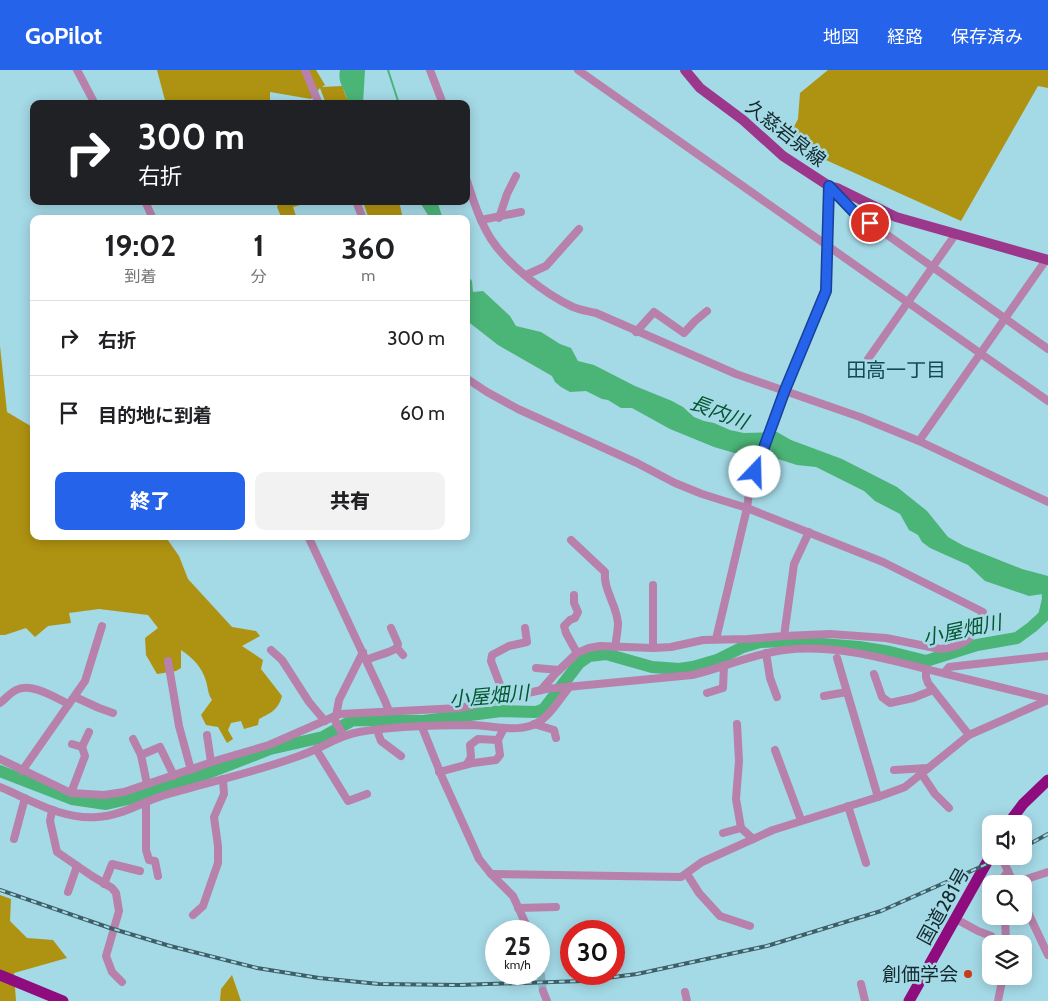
<!DOCTYPE html>
<html lang="ja">
<meta charset="utf-8">
<style>
body{margin:0;font-family:Cabin,"Noto Sans JP",sans-serif;background:#f2f2f2;color:#202124;height:100vh;display:flex;flex-direction:column;font-size:19px;white-space:nowrap}
*{box-sizing:border-box;margin:0}
p{font-size:16px;color:#757577}
.icon{flex:none;width:28px;height:28px;fill:none;stroke:currentColor;stroke-width:2;stroke-linecap:round;stroke-linejoin:round}
.map{position:relative;flex:1;overflow:hidden}
.drawer{position:absolute;left:30px;top:145px;width:440px;height:325px;display:flex;flex-direction:column;background:#fff;border-radius:10px;box-shadow:0 2px 12px #0003}
.drawer>*{flex:none}
.guide{position:absolute;left:30px;top:30px;width:440px;height:105px;border-radius:10px;box-shadow:0 2px 12px #0003;background:#202124;color:#fff;overflow:hidden}
.controls{position:absolute;left:982px;top:745px;display:grid;gap:10px}
.controls a{display:grid;place-items:center;width:50px;height:50px;border-radius:10px;background:#fff;box-shadow:0 2px 12px #0003;font-size:25px}
.speed{position:absolute;left:485px;top:850px;display:flex;gap:10px;font-size:25px;font-weight:700;text-align:center}
.speed>*{display:grid;place-content:center;width:65px;height:65px;border-radius:50%;background:#fff;box-shadow:0 2px 12px #0003;line-height:1}
.speed small{font-size:12px;font-weight:400}
.speed .limit{border:8px solid #d22;background:#fff;color:#111}
.pin{position:absolute;display:grid;place-items:center;width:42px;height:42px;color:#fff;margin:-21px;border:2px solid #fff;border-radius:50%;box-shadow:0 1px 5px #0007}
.me{position:absolute;width:55px;margin:-28px;rotate:21deg;stroke-linejoin:round;filter:drop-shadow(0 0 4px #0008)}
.turn{display:flex;align-items:center;gap:18px;height:105px;padding:0 25px;font-size:22px}
.turn .icon{width:65px;height:65px;stroke-width:2.5}
.turn b{display:block;font-size:35px;line-height:42px}
.eta{display:flex;justify-content:space-evenly;align-items:center;height:85px;text-align:center}
.eta b{font-size:30px;font-weight:800;line-height:35px}
.action{display:flex;gap:10px;margin-top:auto;padding:10px 25px}
.action a{flex:1;height:58px;border-radius:10px;background:#2563eb;color:#fff;font-size:20px;font-weight:800;line-height:58px;text-align:center}
.action a+a{background:#f2f2f2;color:#202124}
ul{padding:0;list-style:none}
li{display:flex;align-items:center;gap:15px;height:75px;padding:0 25px;border-top:1px solid #e0e0e0}
li div{flex:1}
li b{display:block;font-size:19px}
li em{font-style:normal}
header{display:flex;align-items:center;gap:30px;box-sizing:border-box;height:70px;padding:0 25px;background:#2563eb;color:#fff}
header strong{font-size:24px}
nav{display:flex;gap:28px;margin-inline-start:auto;font-size:18px}
.map>svg:first-child{display:block}
.forest{fill:#ae9211}
.water{fill:#4bb477}
.lines{fill:none;stroke-linecap:round;stroke-linejoin:round}
.stream{stroke:#4bb477;stroke-width:2}
.river{stroke:#4bb477;stroke-width:12}
.minor-tunnel{stroke:#87b6c1;stroke-width:8;stroke-dasharray:8 4;stroke-linecap:butt}
.minor{stroke:#b781ab;stroke-width:8}
.major{stroke:#9c388b;stroke-width:10}
.highway{stroke:#8f0c7f;stroke-width:11}
.rail-casing{stroke:#3f5e65;stroke-width:4}
.rail{stroke:#a4d9e6;stroke-width:2;stroke-dasharray:5.5;stroke-linecap:butt}
.route-casing{stroke:#184099;stroke-width:12}
.route{stroke:#2563eb;stroke-width:9}
.poi-dot{fill:#c63d18;stroke:#a4d9e6;stroke-width:2}
.labels{text-anchor:middle;stroke-width:5;stroke-linejoin:round;paint-order:stroke}
.street-label{font-size:19px;fill:#13282d;stroke:#a4d9e6}
.poi-label{font-size:19px;fill:#13282d;stroke:#a4d9e6;text-anchor:end}
.neighbourhood-label{font-size:20px;fill:#144954;stroke:#a4d9e6}
.water-label{font-size:20px;font-style:italic;fill:#03572f;stroke:#a4d9e6}
</style>
<header>
<strong>GoPilot</strong>
<nav><a>地図</a><a>経路</a><a>保存済み</a></nav>
</header>
<div class="map">
<svg width="1048" height="931" viewBox="0 0 1048 931">
<rect width="100%" height="100%" fill="#a4d9e6"/>
<g class="forest">
<path d="M157 0H316L325 15 322 17 342 16 349 34H326L320 18 311 29 270 22V34H166Z"/>
<path d="M828 0H1048V18L1038 16 961 151 786 72 798 49 800 23Z"/>
<path d="M279 131H315L293 137 297 149H282L277 137Z"/>
<path d="M353 131H399L403 149H369L363 132Z"/>
<path d="M0 276 7 342 34 358V466H165L179 486 188 509 232 557 256 561 260 566 242 576 263 590 261 599 282 626C278 640 271 643 259 649L258 655 244 659 241 651 231 653 228 660 233 669 227 673 218 657 206 655 201 645 212 630C208 624 208 618 206 611 202 597 193 588 181 580V598L176 601 157 604 146 585 145 568 158 558 148 545 99 539 69 543 71 553 48 556 35 567 26 558 5 565H0Z"/>
<path d="M0 825 11 829 10 851 27 868 53 870 67 888 14 903 16 931H0Z"/>
<path d="M232 905 241 931H220L221 919Z"/>
</g>
<g class="water">
<path d="M340 0H365L363 34H348C347 20 337 15 340 0Z"/>
<path d="M419 131H437L443 149H429L428 145Z"/>
<path d="M466 204 472 211 473 222 483 221 510 246 516 256 541 262 560 274 571 278 578 291 594 295 635 316 672 331 683 337 694 347 704 351 714 353 730 360 744 363 777 362 791 370 842 389 897 417 927 441 948 467 964 476 1022 499 1048 506V520L1043 524 1029 526 985 511 968 495 930 478 922 472 918 465 909 460 900 444 875 431 864 421 816 397 797 395 759 383 753 385 738 384 714 377 670 359 632 338H621L608 330 602 329 586 321 570 322 561 317 555 312 552 306 498 275 466 250Z"/>
</g>
<g class="lines">
<path class="stream" d="M388 0 399 34"/>
<path class="river" d="M0 701 72 729 106 734 141 726 203 705 270 679 323 667 353 650 423 651 501 641 536 642 544 639 579 593 589 586 606 584 652 597 679 599 693 597 717 590 743 577 760 572 784 571 859 577 890 582 926 591 977 575 1017 568 1032 557 1044 546 1048 529 1047 512"/>
<path class="minor-tunnel" d="M539 891 543 921"/>
<g class="minor">
<path d="M77 0 95 34"/>
<path d="M305 0 319 34"/>
<path d="M430 0 443 34"/>
<path d="M578 0 1048 331"/>
<path d="M466 108C473 129 479 150 491 169 508 195 545 224 573 237 580 240 588 241 596 243L736 304 860 347 919 371 1048 432"/>
<path d="M829 116 855 142 1048 279"/>
<path d="M145 131 153 149"/>
<path d="M356 131 363 149"/>
<path d="M499 148 507 124 516 106"/>
<path d="M481 150 521 142"/>
<path d="M526 205 546 196 579 159"/>
<path d="M636 262 654 242 684 263 695 251 707 241"/>
<path d="M868 289 955 165"/>
<path d="M466 308 487 322 518 339 637 393 675 413 702 424 747 438 883 492 983 542C976 566 966 577 940 579L886 568 830 564 784 566 748 569 703 570 671 577 653 578 600 576 589 578 577 583 555 604 541 620"/>
<path d="M919 371 1046 190"/>
<path d="M308 466 385 631 389 641"/>
<path d="M571 470 605 502C603 519 617 536 618 553 618 561 616 570 615 577"/>
<path d="M653 515V578"/>
<path d="M574 525V533L578 542 575 548 570 550 564 556 566 563 577 583"/>
<path d="M391 558 398 574 397 578"/>
<path d="M784 566 794 494 809 462"/>
<path d="M716 569 747 438 750 416 785 320 826 221 829 116"/>
<path d="M271 580 282 590 309 632 325 651"/>
<path d="M766 583 770 608 777 627"/>
<path d="M837 588 878 727"/>
<path d="M367 590C377 585 387 584 397 578L403 585"/>
<path d="M168 591 179 656 191 700"/>
<path d="M536 598 559 600"/>
<path d="M926 599V607L928 613 969 665"/>
<path d="M944 603 949 597 1048 586"/>
<path d="M874 604 882 627 890 633 913 628 933 620"/>
<path d="M707 623 723 618 724 595"/>
<path d="M824 626 847 622"/>
<path d="M75 627 99 638 113 643"/>
<path d="M505 628 491 591 492 585 509 576 527 572 525 558"/>
<path d="M0 633C5 629 10 623 16 620 32 612 55 628 69 634"/>
<path d="M336 646 339 630 363 582"/>
<path d="M333 647 343 665"/>
<path d="M534 654 554 660 556 668"/>
<path d="M737 654 739 691 736 729 741 758 753 769"/>
<path d="M422 657 442 707 479 789 491 804 513 826 529 861"/>
<path d="M377 660 381 671 401 686"/>
<path d="M207 665 211 692"/>
<path d="M133 669 141 685 147 714"/>
<path d="M82 677 89 662"/>
<path d="M316 679 348 731 367 724"/>
<path d="M775 680 801 750"/>
<path d="M141 685 160 677 174 706"/>
<path d="M0 689 71 723 104 725 124 722 218 690 269 675 340 644 460 638 546 619 692 605C723 598 751 584 784 580 831 574 880 587 926 599 967 609 1007 619 1048 629"/>
<path d="M467 694 471 687 470 675 478 669 498 670"/>
<path d="M894 700 928 698"/>
<path d="M22 701 85 611 102 556"/>
<path d="M439 702 473 693 496 690 500 685 498 670 504 658"/>
<path d="M921 703 935 724 949 738"/>
<path d="M0 717C31 730 63 750 97 747 121 746 142 732 165 725 212 711 261 701 307 683 325 676 340 665 359 662 393 656 439 655 473 655 493 656 514 662 533 655 548 649 560 629 570 616"/>
<path d="M71 723 85 686 82 677 72 674"/>
<path d="M146 732V780L149 790 155 791 158 806"/>
<path d="M848 736 866 793"/>
<path d="M52 740 50 751 57 782 92 806 112 818 116 823 119 841 106 886 112 902 122 912"/>
<path d="M723 763 741 758"/>
<path d="M14 769 25 728"/>
<path d="M1001 786 1014 814"/>
<path d="M491 804 681 807 702 792 773 760 878 727 905 717 969 665 1048 630"/>
<path d="M687 804 699 823 720 846 750 856"/>
<path d="M1014 813 1048 802"/>
<path d="M104 814 112 794 140 801"/>
<path d="M1004 814V807L1008 801"/>
<path d="M68 822 77 796"/>
<path d="M1024 834 1048 885"/>
<path d="M518 838 556 837"/>
<path d="M193 845 203 836 218 793V776L214 747 224 724 223 709"/>
<path d="M1005 846 1006 874"/>
<path d="M956 849 978 861 991 866"/>
<path d="M861 914 865 931"/>
<path d="M543 921 547 931"/>
<path d="M685 922 687 931"/>
<path d="M998 931 1003 906"/>
</g>
<path class="major" d="M685 0 700 18 743 50 783 86 829 116 837 118 896 147 1048 190"/>
<g class="highway">
<path d="M1008 754 1023 734 1048 710"/>
<path d="M0 905 63 931"/>
<path d="M909 931 991 785"/>
</g>
<defs>
<g id="rail">
<path d="M1024 777 1048 764"/>
<path d="M0 820 110 858 170 876 257 898 319 908 379 914 459 915 583 911 637 904 767 876 881 841 1005 786"/>
</g>
</defs>
<use href="#rail" class="rail-casing"/>
<use href="#rail" class="rail"/>
</g>
<g class="lines">
<defs>
<path id="route" d="M755 402 785 320 826 221 829 116 854 142 870 153"/>
</defs>
<use href="#route" class="route-casing"/>
<use href="#route" class="route"/>
</g>
<circle class="poi-dot" cx="968" cy="904" r="5"/>
<g class="labels">
<g class="street-label">
<text transform="translate(786 63) rotate(38)" y="7">久慈岩泉線</text>
<text transform="translate(943 836) rotate(-61)" y="7">国道281号</text>
</g>
<g class="poi-label">
<text x="958" y="911">創価学会</text>
</g>
<g class="neighbourhood-label">
<text x="896" y="307">田高一丁目</text>
</g>
<g class="water-label">
<text transform="translate(719 342) rotate(21)" y="7">長内川</text>
<text transform="translate(962 560) rotate(-12)" y="7">小屋畑川</text>
<text transform="translate(489 626) rotate(-5)" y="7">小屋畑川</text>
</g>
</g>
</svg>
<div class="controls">
<a><svg class="icon" aria-label="sound" viewBox="0 0 24 24"><path d="M4 9h4l5-4v14l-5-4H4zM17 9q2 3 0 6"/></svg></a>
<a><svg class="icon" aria-label="search" viewBox="0 0 24 24"><circle cx="10" cy="10" r="6"/><path d="M15 15l6 6"/></svg></a>
<a><svg class="icon" aria-label="layers" viewBox="0 0 24 24"><path d="M12 4l9 5-9 5-9-5zM3 14l9 5 9-5"/></svg></a>
</div>
<div class="speed"><div>25<small>km/h</small></div><div class="limit">30</div></div>
<div class="pin" style="left:870px;top:153px;background:#d93025"><svg class="icon" aria-label="arrive" viewBox="0 0 24 24"><path d="M6 21V4h12l-3 4 3 4H6"/></svg></div>
<svg class="me" style="left:755px;top:402px" viewBox="-20 -20 40 40"><circle r="19" fill="#fff"/><path d="M0-13L10 11 0 6-10 11z" fill="#2563eb"/></svg>
<div class="guide">
<div class="turn"><svg class="icon" aria-label="right" viewBox="0 0 24 24"><path d="M7 20v-9h11M14 6l5 5-5 5"/></svg><div><b>300 m</b>右折</div></div>
</div>
<section class="drawer">
<div class="eta">
<div><b>19:02</b><p>到着</p></div>
<div><b>1</b><p>分</p></div>
<div><b>360</b><p>m</p></div>
</div>
<ul>
<li><svg class="icon" aria-label="right" viewBox="0 0 24 24"><path d="M7 20v-9h11M14 6l5 5-5 5"/></svg><div><b>右折</b></div><em>300 m</em></li>
<li><svg class="icon" aria-label="arrive" viewBox="0 0 24 24"><path d="M6 21V4h12l-3 4 3 4H6"/></svg><div><b>目的地に到着</b></div><em>60 m</em></li>
</ul>
<div class="action"><a>終了</a><a>共有</a></div>
</section>
</div>
